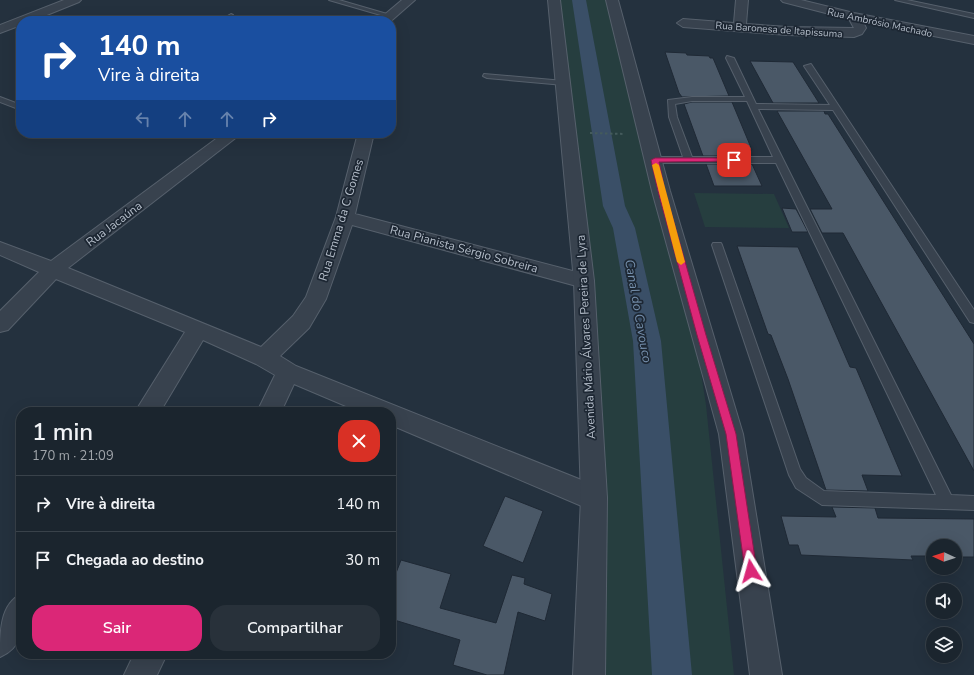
<!DOCTYPE html>
<html lang="pt">
<meta charset="utf-8">
<style>
body{margin:0;font-family:"Nunito Sans",sans-serif;background:#28313a;color:#f1f3f6;height:100vh;display:flex;flex-direction:column;font-size:15px;white-space:nowrap}
*{box-sizing:border-box;margin:0}
p{font-size:13px;color:#a0a5aa}
.icon{flex:none;width:22px;height:22px;fill:none;stroke:currentColor;stroke-width:2;stroke-linecap:round;stroke-linejoin:round}
.map{position:relative;flex:1;overflow:hidden}
.drawer{position:absolute;left:16px;top:407px;width:380px;height:252px;display:flex;flex-direction:column;background:#1b252e;border-radius:16px;box-shadow:0 4px 16px #0002,0 0 0 1px #39424a}
.drawer>*{flex:none}
.hud{position:absolute;left:16px;top:16px;width:380px;height:122px;border-radius:16px;box-shadow:0 4px 16px #0002,0 0 0 1px #39424a;background:#1a4fa0;color:#fff;overflow:hidden}
.needle{width:26px;rotate:273deg}
.controls{position:absolute;left:926px;top:539px;display:grid;gap:8px}
.controls a{display:grid;place-items:center;width:36px;height:36px;border-radius:50%;background:#1b252e;box-shadow:0 4px 16px #0002,0 0 0 1px #39424a;font-size:20px}
.pin{position:absolute;display:grid;place-items:center;width:34px;height:34px;color:#fff;margin:-17px;border-radius:8px;box-shadow:0 2px 6px #0006}
.me{position:absolute;width:44px;margin:-22px;rotate:352deg;stroke-linejoin:round;filter:drop-shadow(0 0 3px #0008)}
.turn{display:flex;align-items:center;gap:14px;height:84px;padding:0 16px;font-size:18px}
.turn .icon{width:52px;height:52px;stroke-width:2.5}
.turn b{display:block;font-size:28px;line-height:34px}
.lanes{display:flex;align-items:center;height:38px;padding:0 16px;background:#0003;justify-content:center;gap:20px;direction:ltr}
.lanes .off{opacity:.35}
.round{display:grid;place-items:center;flex:none;width:42px;height:42px;border-radius:16px;background:#28313a}
.summary{display:flex;align-items:center;justify-content:space-between;height:68px;padding:0 16px}
h1{font-size:24px;font-weight:600;line-height:30px}
.button{display:flex;gap:8px;margin-top:auto;padding:8px 16px}
.button a{flex:1;height:46px;border-radius:16px;background:#db2777;color:#fff;font-size:16px;font-weight:600;line-height:46px;text-align:center}
.button a+a{background:#28313a;color:#f1f3f6}
ul{padding:0;list-style:none}
li{display:flex;align-items:center;gap:12px;height:56px;padding:0 16px;border-top:1px solid #39424a}
li div{flex:1}
li b{display:block;font-size:15px}
li em{font-style:normal}
.map>svg:first-child{display:block}
.green{fill:#263e3f}
.lines{fill:none;stroke-linecap:round;stroke-linejoin:round}
.canal{fill:#3a4f67;fill-rule:evenodd}
.building{fill:#4a5867;stroke:#1f2935}
.service-casing{stroke:#56606c;stroke-width:2}
.minor-casing{stroke:#56606c;stroke-width:2}
.tertiary-casing{stroke:#56606c;stroke-width:2}
.path{stroke:#445b5c;stroke-width:2;stroke-dasharray:2.5 2.5;stroke-linecap:butt}
.service{fill:#38424e;fill-rule:evenodd}
.minor{fill:#38424e;fill-rule:evenodd}
.tertiary{fill:#38424e;fill-rule:evenodd}
.route{fill:#db2777;stroke:#8e194d}
.slow{fill:#f59e0b}
.labels{text-anchor:middle;stroke-width:3.5;stroke-linejoin:round;paint-order:stroke}
.far-street-label{font-size:10px;fill:#b4bdc9;stroke:#1d2733}
.street-label{font-size:12px;fill:#b4bdc9;stroke:#1d2733}
.water-label{font-size:13px;font-style:italic;fill:#758fac;stroke:#1d2733}
</style>
<div class="map">
<svg width="974" height="675" viewBox="0 0 974 675">
<rect width="100%" height="100%" fill="#24313e"/>
<g class="green">
<path d="M559 0H606L699 360 706 405 734 675H597L603 479V415L576 132Z"/>
<path d="M694 193 774 194 789 228 705 227Z"/>
</g>
<g class="lines">
<path class="canal" d="M572 0H586L625 206 635 228 661 341 692 675H652L633 341 613 228 603 206Z"/>
</g>
<g class="building">
<path d="M665 52 686 53 687 55 709 56 710 58H713L729 96 682 97 679 93Z"/>
<path d="M750 61 793 62 819 103H773Z"/>
<path d="M692 102H732L752 150H746L748 156H703L684 104Z"/>
<path d="M777 111H824L825 114H828L974 344V471L843 233H822L810 209H832Z"/>
<path d="M706 164H752L762 186H714Z"/>
<path d="M782 208 796 209 808 232H792Z"/>
<path d="M737 246 798 247 850 367 856 368 902 476 862 475 868 491 826 490 788 379 771 335 768 334Z"/>
<path d="M505 496 543 511 523 563 483 546Z"/>
<path d="M832 507 875 508 878 518 974 519V557H955V546H933V556H911L913 560 801 555 798 545H789L781 516 836 517Z"/>
<path d="M401 560 451 574 440 608 496 623 512 575 525 578 524 584 552 594 545 621 518 612 504 675H487L453 665 460 640 391 619V586Z"/>
</g>
<g class="lines">
<defs>
<g id="service">
<path d="M329 0H339L394 16 391 18Z"/>
<path d="M895 0H907L974 14V18Z"/>
<path d="M231 14 233 15V17L227 21H219Z"/>
<path d="M727 56 734 58 756 104 830 105 804 66 811 64 974 310V323L970 322 833 110 758 109 951 495 974 496V510L822 505 796 488 789 475 712 245 713 243H721L722 245 800 469 806 478 824 491 936 495 776 163H655L650 160 655 157H683L669 117 668 100 692 97H745L726 58ZM692 101H747L773 157H692L677 117 675 104Z"/>
<path d="M484 74 564 81 568 83 564 85 487 78 483 76Z"/>
<path d="M0 97 21 105V110L0 102Z"/>
</g>
<g id="minor">
<path d="M64 0H81L79 2 32 21H21V25L0 33V25Z"/>
<path d="M402 0H415L391 21H377Z"/>
<path d="M736 0H748L746 24 788 27 854 28 849 19 783 2 781 0H801L854 13 974 36V44L863 22 866 28 862 34 854 37 788 35 683 27 677 23 683 19 734 23Z"/>
<path d="M224 133H242L68 268 261 347 293 316 306 297 336 217 358 133H374L355 214 584 274 591 276 594 281 591 286 584 288 352 225 326 299 309 328 280 356 296 366 604 489 607 498 604 507 594 510 584 507 391 425V412H360L294 384 281 412H257L275 375 256 364 203 340 160 412H135L185 332 56 279 8 330 0 332V311L39 272 0 255V242L51 261Z"/>
<path d="M21 594C21 620 28 645 0 657 0 631 0 605 21 594Z"/>
<path d="M134 654H167L157 675H124Z"/>
</g>
<g id="tertiary">
<path d="M548 0H560L594 281 607 498 605 675H573L581 498 574 281Z"/>
<path d="M606 0H618L670 191 743 434 782 675H750L719 434 652 191Z"/>
</g>
</defs>
<use href="#service" class="service-casing"/>
<use href="#minor" class="minor-casing"/>
<use href="#tertiary" class="tertiary-casing"/>
<path class="path" d="M590 133 625 134"/>
<use href="#service" class="service"/>
<use href="#minor" class="minor"/>
<use href="#tertiary" class="tertiary"/>
</g>
<path class="route" d="M734 158H736V161L659 162 665 191 706 335 736 434 757 571 755 575 751 577 747 575 745 571 726 434 697 335 658 191 651 160 655 158Z"/>
<path class="slow" d="M656 163 659 165 685 262 681 265 677 262 652 165Z"/>
<g class="labels">
<g class="far-street-label">
<text transform="translate(880 22) rotate(12)" y="4">Rua Ambrósio Machado</text>
<text transform="translate(779 29) rotate(4)" y="4">Rua Baronesa de Itapissuma</text>
</g>
<g class="street-label">
<text transform="translate(341 220) rotate(-73)" y="4">Rua Emma da C Gomes</text>
<text transform="translate(114 224) rotate(-37)" y="4">Rua Jacaúna</text>
<text transform="translate(464 249) rotate(15)" y="4">Rua Pianista Sérgio Sobreira</text>
<text transform="translate(586 337) rotate(-93)" y="4">Avenida Mário Álvares Pereira de Lyra</text>
</g>
<g class="water-label">
<text transform="translate(639 311) rotate(80)" y="5">Canal do Cavouco</text>
</g>
</g>
</svg>
<div class="controls">
<a><svg class="needle" viewBox="-14 -14 28 28"><path d="M0-13l5 13h-10z" fill="#e53935"/><path d="M0 13l5-13h-10z" fill="#a0a5aa"/></svg></a>
<a><svg class="icon" aria-label="sound" viewBox="0 0 24 24"><path d="M4 9h4l5-4v14l-5-4H4zM17 9q2 3 0 6"/></svg></a>
<a><svg class="icon" aria-label="layers" viewBox="0 0 24 24"><path d="M12 4l9 5-9 5-9-5zM3 14l9 5 9-5"/></svg></a>
</div>
<div class="pin" style="left:734px;top:160px;background:#d93025"><svg class="icon" aria-label="arrive" viewBox="0 0 24 24"><path d="M6 21V4h12l-3 4 3 4H6"/></svg></div>
<svg class="me" style="left:751px;top:571px" viewBox="-20 -20 40 40"><path d="M0-17L14 15 0 8-14 15z" fill="#db2777" stroke="#fff" stroke-width="4"/></svg>
<div class="hud">
<div class="turn"><svg class="icon" aria-label="right" viewBox="0 0 24 24"><path d="M7 20v-9h11M14 6l5 5-5 5"/></svg><div><b>140 m</b>Vire à direita</div></div>
<div class="lanes"><svg class="icon off" aria-label="left" viewBox="0 0 24 24"><path d="M17 20v-9H6M10 6l-5 5 5 5"/></svg><svg class="icon off" aria-label="ahead" viewBox="0 0 24 24"><path d="M12 20V5M6 11l6-6 6 6"/></svg><svg class="icon off" aria-label="ahead" viewBox="0 0 24 24"><path d="M12 20V5M6 11l6-6 6 6"/></svg><svg class="icon" aria-label="right" viewBox="0 0 24 24"><path d="M7 20v-9h11M14 6l5 5-5 5"/></svg></div>
</div>
<section class="drawer">
<div class="summary"><div><h1>1 min</h1><p>170 m · 21:09</p></div><a class="round" style="background:#d93025;color:#fff"><svg class="icon" aria-label="close" viewBox="0 0 24 24"><path d="M6 6l12 12M18 6L6 18"/></svg></a></div>
<ul>
<li><svg class="icon" aria-label="right" viewBox="0 0 24 24"><path d="M7 20v-9h11M14 6l5 5-5 5"/></svg><div><b>Vire à direita</b></div><em>140 m</em></li>
<li><svg class="icon" aria-label="arrive" viewBox="0 0 24 24"><path d="M6 21V4h12l-3 4 3 4H6"/></svg><div><b>Chegada ao destino</b></div><em>30 m</em></li>
</ul>
<div class="button"><a>Sair</a><a>Compartilhar</a></div>
</section>
</div>
